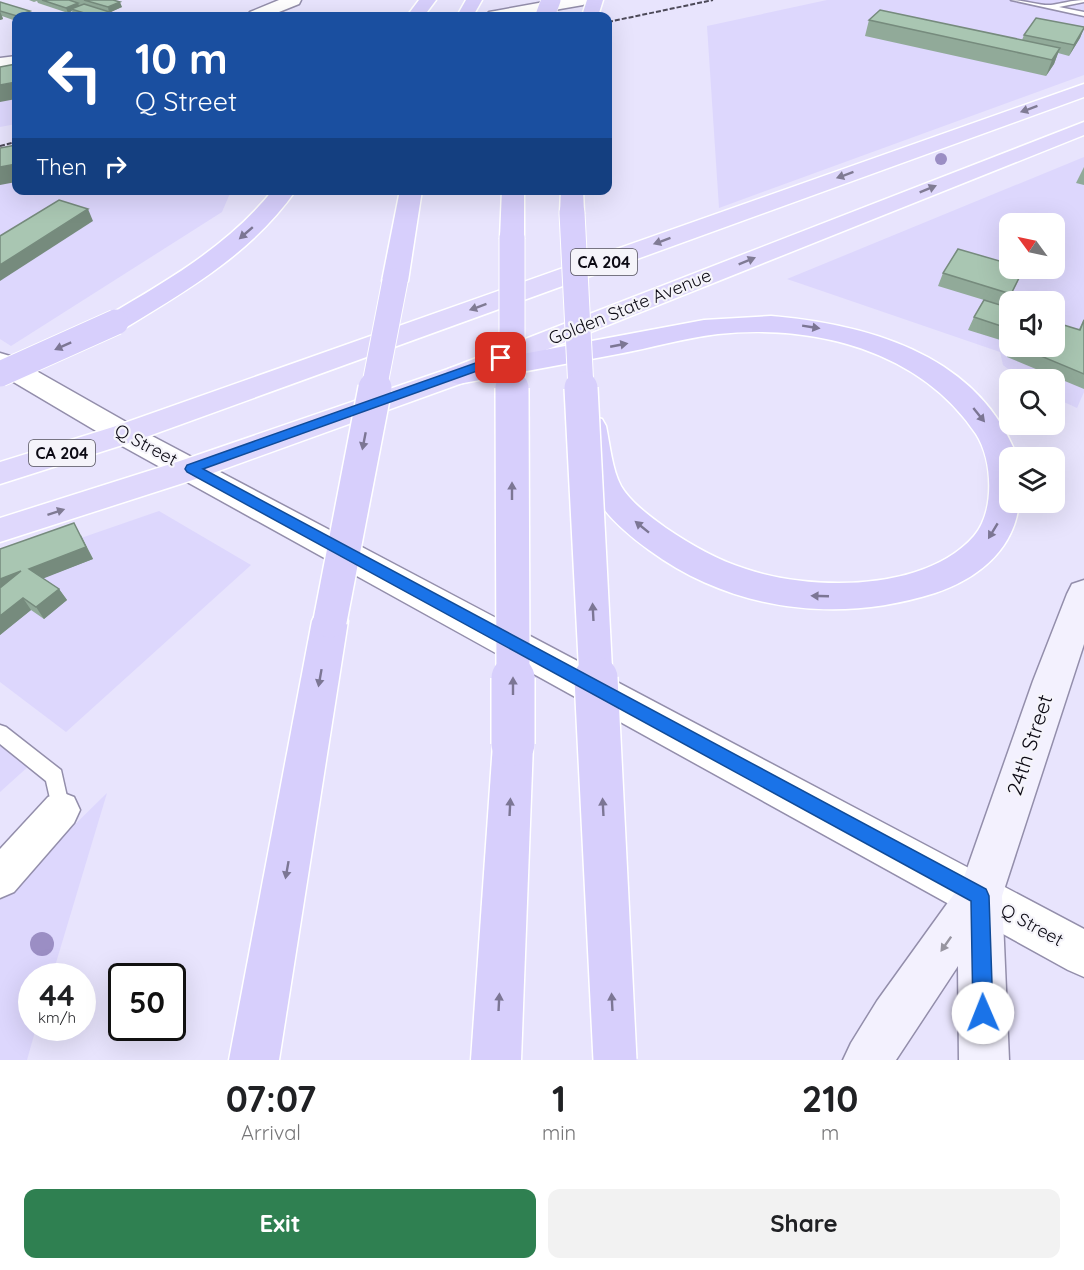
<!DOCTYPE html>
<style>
body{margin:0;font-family:Quicksand,sans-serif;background:#f2f2f2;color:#202124;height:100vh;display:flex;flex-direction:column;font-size:22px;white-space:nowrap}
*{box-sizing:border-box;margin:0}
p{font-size:20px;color:#757577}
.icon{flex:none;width:33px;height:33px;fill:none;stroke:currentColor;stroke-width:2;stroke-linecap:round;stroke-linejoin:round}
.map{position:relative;height:1060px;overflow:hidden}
.panel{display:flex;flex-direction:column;background:#fff;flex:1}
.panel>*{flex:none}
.hud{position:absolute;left:12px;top:12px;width:600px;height:183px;border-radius:12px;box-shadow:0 6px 24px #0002;background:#1a4fa0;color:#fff;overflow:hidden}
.needle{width:39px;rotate:303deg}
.fabs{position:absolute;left:999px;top:213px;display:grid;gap:12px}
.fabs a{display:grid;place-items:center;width:66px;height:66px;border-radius:12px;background:#fff;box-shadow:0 6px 24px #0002;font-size:30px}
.speed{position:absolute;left:18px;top:963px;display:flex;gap:12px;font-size:30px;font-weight:700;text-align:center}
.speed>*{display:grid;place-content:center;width:78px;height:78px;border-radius:50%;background:#fff;box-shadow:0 6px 24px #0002;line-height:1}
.speed small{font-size:15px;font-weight:400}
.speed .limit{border:3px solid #111;border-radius:9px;background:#fff;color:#111}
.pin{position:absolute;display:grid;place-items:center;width:51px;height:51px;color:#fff;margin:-26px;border-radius:12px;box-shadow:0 3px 9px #0006}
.me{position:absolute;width:66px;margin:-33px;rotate:359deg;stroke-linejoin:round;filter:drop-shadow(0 0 4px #0008)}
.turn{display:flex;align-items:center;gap:21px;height:126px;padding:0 24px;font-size:27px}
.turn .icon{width:78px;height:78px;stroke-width:2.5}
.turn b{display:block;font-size:42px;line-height:51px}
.then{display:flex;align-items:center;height:57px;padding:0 24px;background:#0003;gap:12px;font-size:22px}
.eta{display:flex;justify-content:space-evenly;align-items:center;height:102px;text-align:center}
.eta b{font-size:36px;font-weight:800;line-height:42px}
.action{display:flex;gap:12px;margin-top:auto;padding:12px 24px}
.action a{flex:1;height:69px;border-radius:12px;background:#2f8051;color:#fff;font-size:24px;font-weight:800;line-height:69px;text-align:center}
.action a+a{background:#f2f2f2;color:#202124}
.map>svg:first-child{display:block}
.built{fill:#ddd7fd;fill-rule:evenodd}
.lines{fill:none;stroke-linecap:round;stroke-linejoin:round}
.service-casing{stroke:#938eab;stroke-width:3}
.minor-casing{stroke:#938eab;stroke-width:3}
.tertiary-casing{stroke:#938eab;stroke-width:3}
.secondary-casing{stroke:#938eab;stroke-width:3}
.trunk-casing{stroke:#fff;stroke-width:3}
.motorway-casing{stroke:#fff;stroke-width:3}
.service{fill:#fff;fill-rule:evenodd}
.minor{fill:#fff;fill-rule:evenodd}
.tertiary{fill:#fff;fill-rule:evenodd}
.secondary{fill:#f3f1fe;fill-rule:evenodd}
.trunk{fill:#dfd8fc;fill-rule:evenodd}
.motorway{fill:#d7cffc;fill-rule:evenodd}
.rail{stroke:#4c4958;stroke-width:2;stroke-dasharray:5 2;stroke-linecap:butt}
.motorway-bridge-far3-casing{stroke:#fff;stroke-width:20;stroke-linecap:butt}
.motorway-bridge-far2-casing{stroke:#fff;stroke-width:27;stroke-linecap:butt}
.motorway-bridge-far1-casing{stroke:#fff;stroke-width:36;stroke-linecap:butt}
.motorway-bridge-casing{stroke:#fff;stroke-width:46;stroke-linecap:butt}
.motorway-bridge-far3{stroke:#d7cffc;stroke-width:19}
.motorway-bridge-far2{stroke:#d7cffc;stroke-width:25}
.motorway-bridge-far1{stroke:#d7cffc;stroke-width:33}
.motorway-bridge{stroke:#d7cffc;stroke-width:43}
.tree{fill:#9b8ec4}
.wall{fill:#91aa99}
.shaded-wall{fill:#768b7d}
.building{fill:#a9c6b2;stroke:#768b7d;stroke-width:1.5}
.oneway{fill:#807b94}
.oneway2{fill:#7c7694}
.oneway3{fill:#9795a0}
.route{fill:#1a73e8;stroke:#114b97;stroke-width:1.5}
.labels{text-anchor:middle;stroke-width:4.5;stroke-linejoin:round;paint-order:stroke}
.shield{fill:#f5f4fa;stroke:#525059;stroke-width:1.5}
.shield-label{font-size:16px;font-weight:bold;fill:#0c0a14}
.street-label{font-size:18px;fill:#0c0a14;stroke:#f5f4fa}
.near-street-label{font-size:21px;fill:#0c0a14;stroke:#f5f4fa}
</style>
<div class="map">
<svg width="1084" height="1060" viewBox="0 0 1084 1060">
<rect width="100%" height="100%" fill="#e8e4fd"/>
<g class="built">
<path d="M827 0H1084V75L719 208 707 26Z"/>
<path d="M16 74V124L0 127V77Z"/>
<path d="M1084 157V392L1077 408 1055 398 1054 380 1020 379 1003 365 1000 352 787 279ZM1010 224H1054V268H1010ZM1010 302H1054V346H1010Z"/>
<path d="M16 158V190L231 191 222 212 11 346 0 339V161Z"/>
<path d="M159 511 251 565 66 732 0 682V566Z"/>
<path d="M0 740 31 764 0 792Z"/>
<path d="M107 793 52 976H32V1028H36L27 1060H0V898Z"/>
</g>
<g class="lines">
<defs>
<g id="service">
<path d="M1011 0C1024 0 1040 6 1051 5 1060 4 1072 0 1084 0V2L1059 7 1084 12V16Z"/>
<path d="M0 725 6 727 61 770 70 810 68 816 61 819 54 816 46 781 0 744Z"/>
</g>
<path id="minor" d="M61 792 74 797 80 810 74 823 14 892 0 898V849L48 797Z"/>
<g id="tertiary">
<path d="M279 0H301L299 4 269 16H247L250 12Z"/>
<path d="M555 0H591L583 5 520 16H486L489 12 495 11Z"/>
<path d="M16 56V67L0 70V58Z"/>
<path d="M0 353 10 356 135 427 1084 929V977L1068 970 113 441 0 374Z"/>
</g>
<path id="secondary" d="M1084 580V644L1002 896 1009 1060H959L958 966 896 1060H843L851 1043 877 1001 962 883 1033 681 1067 594 1072 584Z"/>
<g id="trunk">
<path d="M1084 84V97L135 441 0 484V462L113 427Z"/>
<path d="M1084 122V135L468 381 202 477 0 542V518L180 461 448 369Z"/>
</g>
<g id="motorway">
<path d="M419 0H436L424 16H407Z"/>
<path d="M466 0H482L473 16H457Z"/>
<path d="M587 0H603L598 16H582Z"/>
<path d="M273 190H296C253 252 188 290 125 328L116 330 107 328 103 322 107 316C167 281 228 246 273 190Z"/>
<path d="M400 190H422L408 281 404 286 395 289 386 286 382 281Z"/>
<path d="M502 190H524V238L520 243 512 245 504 243 500 238Z"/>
<path d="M561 190H583L584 213 580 218 572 220 564 218 560 213Z"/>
<path d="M771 316C865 324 973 353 1014 449L1016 458H1010V502H1019C1015 550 977 579 935 593 838 624 732 611 649 550 631 537 613 522 600 504 584 480 582 453 576 426L580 419 591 416 602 419 606 426C610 445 612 469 621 486 631 503 651 517 666 528 691 545 717 560 746 569 812 591 925 592 974 536 995 511 993 461 976 434 920 350 814 324 718 334 684 338 651 348 618 354 565 364 511 374 458 384L448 381 444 375 448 369 458 366 704 320Z"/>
<path d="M330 606 343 611 348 621 279 1060H229L312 621 317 611Z"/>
<path d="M513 726 527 731 533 744 521 1060H471L493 744 499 731Z"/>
</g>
</defs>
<use href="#service" class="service-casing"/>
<use href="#minor" class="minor-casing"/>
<use href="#tertiary" class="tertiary-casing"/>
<use href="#secondary" class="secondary-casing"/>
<use href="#trunk" class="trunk-casing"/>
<use href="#motorway" class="motorway-casing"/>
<use href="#service" class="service"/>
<use href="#minor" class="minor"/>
<use href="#tertiary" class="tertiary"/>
<use href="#secondary" class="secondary"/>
<use href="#trunk" class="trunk"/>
<use href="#motorway" class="motorway"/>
<g class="rail">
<path d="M608 22 713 0"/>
<path d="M0 146 16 142"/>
</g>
<defs>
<path id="motorway-bridge-far3" d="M545 16 551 0"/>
<g id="motorway-bridge-far2">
<path d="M572 213 581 389"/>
<path d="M512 238V389"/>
<path d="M0 374 116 322"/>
<path d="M374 389 395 281"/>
</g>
<g id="motorway-bridge-far1">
<path d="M512 388 513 679"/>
<path d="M581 388 596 679"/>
<path d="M330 621 375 388"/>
</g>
<g id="motorway-bridge">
<path d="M513 678V744"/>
<path d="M596 678 615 1060"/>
</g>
</defs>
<use href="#motorway-bridge-far3" class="motorway-bridge-far3-casing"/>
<use href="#motorway-bridge-far2" class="motorway-bridge-far2-casing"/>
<use href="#motorway-bridge-far1" class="motorway-bridge-far1-casing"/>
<use href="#motorway-bridge" class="motorway-bridge-casing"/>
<use href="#motorway-bridge-far3" class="motorway-bridge-far3"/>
<use href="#motorway-bridge-far2" class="motorway-bridge-far2"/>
<use href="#motorway-bridge-far1" class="motorway-bridge-far1"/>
<use href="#motorway-bridge" class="motorway-bridge"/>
</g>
<g class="tree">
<circle cx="941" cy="159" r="6"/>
<circle cx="42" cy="944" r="12"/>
</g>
<g class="wall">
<path d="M29 0H113L122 7 110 12 116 14 117 16H79L73 15 72 11 68 13 38 3 37 1 34 2Z"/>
<path d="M0 2 16 16V21L2 16 3 19 0 20Z"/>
<path d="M869 20 1022 40 1024 35 1084 28 1080 38 1069 56 1058 53 1054 64 1046 76 865 36Z"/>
<path d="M1084 167V185L1076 183Z"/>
<path d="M943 273 1018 281 1005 306 1010 308V343L968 330 974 317 984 300 938 286Z"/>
<path d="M1084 319V389L1007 357 1012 346H1054L1079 329Z"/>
<path d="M81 535 93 559 43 578 59 589 67 600 44 619 31 610 0 635V549Z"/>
</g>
<g class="shaded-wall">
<path d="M120 2 122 7 109 13 108 7Z"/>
<path d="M78 3 80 8 71 9 72 11 68 13 66 8Z"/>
<path d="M0 11 3 19 0 20Z"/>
<path d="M30 11 32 16H17Z"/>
<path d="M1084 28 1080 38 1069 56 1074 45Z"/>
<path d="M1060 48 1054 64 1046 76 1052 60Z"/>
<path d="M16 82V99L0 102V85Z"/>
<path d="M16 164V182L0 185V167Z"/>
<path d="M88 209 93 221 0 281V265Z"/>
<path d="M74 523 93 559 37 581 29 569Z"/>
<path d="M21 571 0 594V579Z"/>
<path d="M59 589 67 600 44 619 36 607Z"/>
<path d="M23 598 31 610 0 635V616Z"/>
</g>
<g class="building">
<path d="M42 0H69L78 3 66 8Z"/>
<path d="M84 0H113L120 2 108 7Z"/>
<path d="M0 2 30 11 17 16 0 11Z"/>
<path d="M84 4 116 14 110 16H94L71 9Z"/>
<path d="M880 10 1060 48 1052 60 869 20Z"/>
<path d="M1036 18 1084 27V28L1074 45 1024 35Z"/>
<path d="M16 64V82L0 85V67Z"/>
<path d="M16 145V164L0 167V148Z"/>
<path d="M59 200 88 209 0 265V236Z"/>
<path d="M958 249 1010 264V268H1024L1011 294 943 273Z"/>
<path d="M984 300 1010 308V329L974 317Z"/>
<path d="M1084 320V374L1017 346H1054V322L1080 330Z"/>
<path d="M74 523 86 547 29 569 59 589 36 607 23 598 0 616V588L21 571 0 579V549Z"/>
</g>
<defs><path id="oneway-solid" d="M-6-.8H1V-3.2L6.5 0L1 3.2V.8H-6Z" transform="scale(1.5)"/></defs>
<g class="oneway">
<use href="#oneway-solid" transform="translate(1029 109) rotate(160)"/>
<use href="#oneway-solid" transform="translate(845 175) rotate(160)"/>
<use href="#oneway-solid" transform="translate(928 189) rotate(-22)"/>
<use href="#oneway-solid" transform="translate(662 241) rotate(160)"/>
<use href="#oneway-solid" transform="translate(747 261) rotate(-22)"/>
<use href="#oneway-solid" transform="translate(478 307) rotate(160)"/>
<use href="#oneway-solid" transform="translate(56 512) rotate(-18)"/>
</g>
<g class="oneway2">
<use href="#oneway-solid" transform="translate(246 233) rotate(139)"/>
<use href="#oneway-solid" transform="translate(811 327) rotate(9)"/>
<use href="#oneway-solid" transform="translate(619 345) rotate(-11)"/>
<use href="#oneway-solid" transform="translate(63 346) rotate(156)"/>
<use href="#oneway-solid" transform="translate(979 415) rotate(51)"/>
<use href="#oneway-solid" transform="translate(364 441) rotate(101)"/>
<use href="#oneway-solid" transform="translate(512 491) rotate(-90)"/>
<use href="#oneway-solid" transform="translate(642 527) rotate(-141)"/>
<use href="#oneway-solid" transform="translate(993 531) rotate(121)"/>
<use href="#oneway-solid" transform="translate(820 596) rotate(-178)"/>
<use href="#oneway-solid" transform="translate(593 612) rotate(-93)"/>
<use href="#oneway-solid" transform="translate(320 678) rotate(100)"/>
<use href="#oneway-solid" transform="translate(513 686) rotate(-90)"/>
<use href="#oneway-solid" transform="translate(510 807) rotate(-87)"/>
<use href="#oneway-solid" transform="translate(603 807) rotate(-93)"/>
<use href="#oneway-solid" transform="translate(287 870) rotate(100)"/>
<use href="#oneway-solid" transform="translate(499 1002) rotate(-87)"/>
<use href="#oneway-solid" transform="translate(612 1002) rotate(-93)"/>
</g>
<use class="oneway3" href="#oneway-solid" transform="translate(946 944) rotate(125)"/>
<path class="route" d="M501 354 505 355V361L203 469 986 889 989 896 993 1013 990 1020 983 1023 976 1020 973 1013 971 901 187 472 185 469 187 465Z"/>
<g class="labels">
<g class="shield">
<rect x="571" y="249" width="66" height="26" rx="4.5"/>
<rect x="29" y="440" width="66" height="26" rx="4.5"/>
</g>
<g class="shield-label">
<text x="604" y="268">CA 204</text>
<text x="62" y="459">CA 204</text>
</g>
<g class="street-label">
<text transform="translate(630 307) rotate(-22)" y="6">Golden State Avenue</text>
<text transform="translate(146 445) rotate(28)" y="6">Q Street</text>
<text transform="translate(1032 925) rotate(29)" y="6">Q Street</text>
</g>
<g class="near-street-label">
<text transform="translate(1030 745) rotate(-72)" y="7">24th Street</text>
</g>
</g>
</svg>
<div class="fabs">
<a><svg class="needle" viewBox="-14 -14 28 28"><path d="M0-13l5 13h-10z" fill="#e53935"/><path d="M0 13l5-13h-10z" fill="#757577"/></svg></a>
<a><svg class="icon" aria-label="sound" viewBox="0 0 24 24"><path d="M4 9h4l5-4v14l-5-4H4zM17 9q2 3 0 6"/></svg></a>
<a><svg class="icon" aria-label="search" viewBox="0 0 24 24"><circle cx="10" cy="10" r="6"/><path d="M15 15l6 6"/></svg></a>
<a><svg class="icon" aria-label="layers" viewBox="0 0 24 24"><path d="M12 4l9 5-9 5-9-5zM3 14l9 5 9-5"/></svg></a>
</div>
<div class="speed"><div>44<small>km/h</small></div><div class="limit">50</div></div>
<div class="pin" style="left:501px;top:358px;background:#d93025"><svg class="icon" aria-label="arrive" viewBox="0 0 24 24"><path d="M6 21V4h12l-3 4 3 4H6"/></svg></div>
<svg class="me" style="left:983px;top:1013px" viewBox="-20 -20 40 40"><circle r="19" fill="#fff"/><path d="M0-13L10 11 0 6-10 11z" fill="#1a73e8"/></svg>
<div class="hud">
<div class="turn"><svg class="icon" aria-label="left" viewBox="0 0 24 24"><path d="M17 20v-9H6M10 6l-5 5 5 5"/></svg><div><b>10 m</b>Q Street</div></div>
<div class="then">Then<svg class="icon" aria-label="right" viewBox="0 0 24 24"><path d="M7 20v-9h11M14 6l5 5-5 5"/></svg></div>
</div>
</div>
<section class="panel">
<div class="eta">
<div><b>07:07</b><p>Arrival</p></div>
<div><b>1</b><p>min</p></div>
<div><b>210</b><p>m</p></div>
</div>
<div class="action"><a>Exit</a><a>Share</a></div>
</section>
